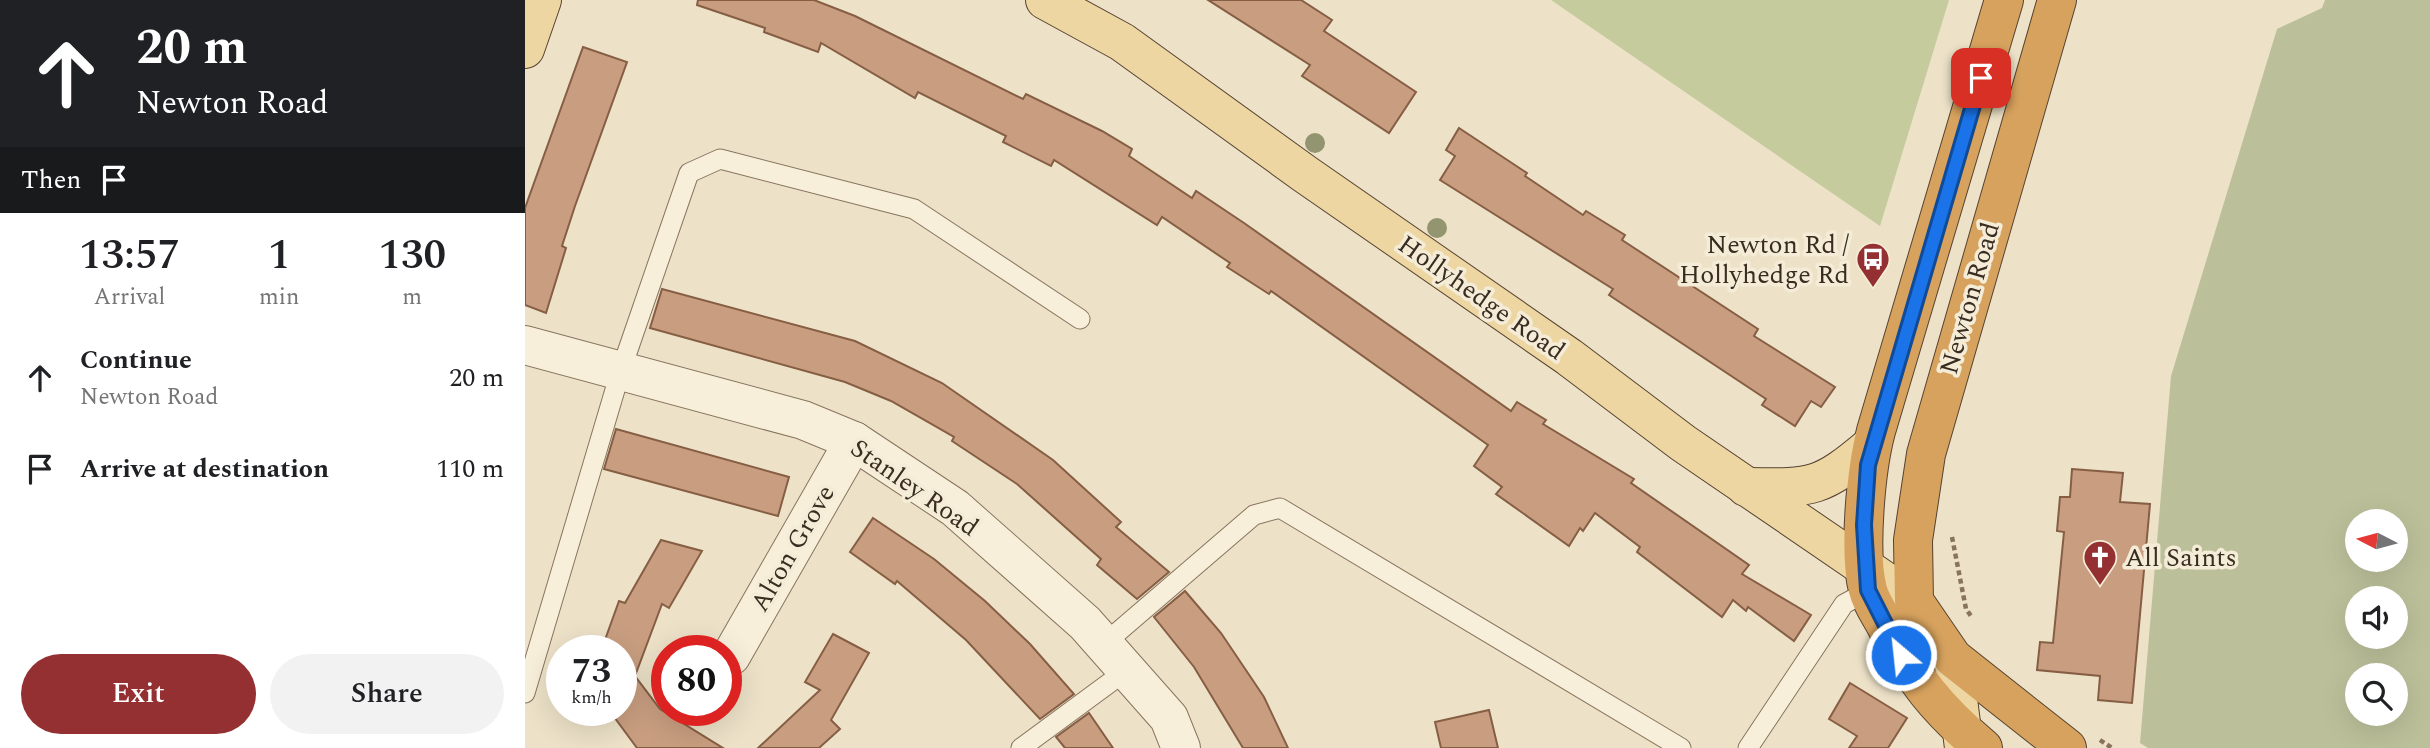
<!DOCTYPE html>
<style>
body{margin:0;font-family:Spectral,serif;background:#f2f2f2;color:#202124;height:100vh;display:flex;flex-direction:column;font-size:26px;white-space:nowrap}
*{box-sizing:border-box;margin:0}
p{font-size:23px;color:#757577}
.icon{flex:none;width:38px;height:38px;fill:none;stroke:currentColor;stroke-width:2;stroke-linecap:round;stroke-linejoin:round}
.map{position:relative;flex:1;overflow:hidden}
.sheet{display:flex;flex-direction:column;background:#fff;width:525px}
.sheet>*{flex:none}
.top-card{background:#202124;color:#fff;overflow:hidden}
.needle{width:46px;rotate:276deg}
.controls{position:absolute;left:1820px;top:509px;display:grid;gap:14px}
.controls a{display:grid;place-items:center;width:63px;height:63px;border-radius:50%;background:#fff;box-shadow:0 7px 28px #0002;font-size:35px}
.speed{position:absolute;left:21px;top:635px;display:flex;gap:14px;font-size:35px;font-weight:700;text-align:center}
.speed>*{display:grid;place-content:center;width:91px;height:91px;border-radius:50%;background:#fff;box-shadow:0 7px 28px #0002;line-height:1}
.speed small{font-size:18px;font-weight:400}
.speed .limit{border:10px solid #d22;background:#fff;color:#111}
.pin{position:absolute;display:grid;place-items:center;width:60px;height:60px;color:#fff;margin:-30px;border-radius:14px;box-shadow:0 4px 10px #0006}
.me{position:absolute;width:77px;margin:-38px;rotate:332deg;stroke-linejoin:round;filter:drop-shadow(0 0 5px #0008)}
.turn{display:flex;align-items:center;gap:24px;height:147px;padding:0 21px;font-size:32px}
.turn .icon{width:91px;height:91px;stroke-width:2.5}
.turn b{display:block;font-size:49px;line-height:60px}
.then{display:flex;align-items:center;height:66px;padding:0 21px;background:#0003;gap:14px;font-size:26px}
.eta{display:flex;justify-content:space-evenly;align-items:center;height:119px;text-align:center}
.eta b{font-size:42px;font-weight:600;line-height:49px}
.primary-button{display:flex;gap:14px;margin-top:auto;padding:14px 21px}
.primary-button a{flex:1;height:80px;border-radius:42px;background:#943031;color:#fff;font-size:28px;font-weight:600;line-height:80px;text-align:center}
.primary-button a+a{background:#f2f2f2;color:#202124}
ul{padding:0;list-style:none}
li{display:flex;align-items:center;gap:21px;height:91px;padding:0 21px}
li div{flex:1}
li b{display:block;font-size:26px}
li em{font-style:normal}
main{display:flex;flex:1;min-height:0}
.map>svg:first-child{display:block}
.green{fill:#c5cb9c}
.cemetery{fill:#bcc09a;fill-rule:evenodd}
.building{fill:#c99e80;stroke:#865e44;stroke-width:2}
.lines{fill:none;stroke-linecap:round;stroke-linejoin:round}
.lane-casing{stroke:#88745e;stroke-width:21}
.street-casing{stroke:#88745e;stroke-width:40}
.primary-casing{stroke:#564331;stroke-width:40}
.highway-casing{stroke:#564331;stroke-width:40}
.path{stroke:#88745e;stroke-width:4.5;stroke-dasharray:5 3.5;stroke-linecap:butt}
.lane{stroke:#f8efdb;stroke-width:19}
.street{stroke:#f8efdb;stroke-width:38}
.primary{stroke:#edd6a2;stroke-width:38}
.highway{stroke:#d7a25d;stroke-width:38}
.tree{fill:#939470}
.route-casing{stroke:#114b97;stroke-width:18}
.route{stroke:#1a73e8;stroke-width:12}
.labels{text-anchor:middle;stroke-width:7;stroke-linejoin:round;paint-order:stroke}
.poi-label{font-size:26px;fill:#392c20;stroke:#f4ecd7;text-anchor:end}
.street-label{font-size:26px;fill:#392c20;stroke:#f4ecd7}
</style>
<main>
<section class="sheet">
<div class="top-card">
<div class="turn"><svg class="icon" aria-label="ahead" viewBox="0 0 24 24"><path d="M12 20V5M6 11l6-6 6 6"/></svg><div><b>20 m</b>Newton Road</div></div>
<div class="then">Then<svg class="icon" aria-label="arrive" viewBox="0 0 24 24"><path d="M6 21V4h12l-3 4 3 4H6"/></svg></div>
</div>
<div class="eta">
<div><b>13:57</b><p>Arrival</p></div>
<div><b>1</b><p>min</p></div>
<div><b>130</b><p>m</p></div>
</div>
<ul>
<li><svg class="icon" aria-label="ahead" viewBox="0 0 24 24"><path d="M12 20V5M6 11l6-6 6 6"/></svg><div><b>Continue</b><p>Newton Road</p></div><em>20 m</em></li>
<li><svg class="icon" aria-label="arrive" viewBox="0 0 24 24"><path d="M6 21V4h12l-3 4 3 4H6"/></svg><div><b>Arrive at destination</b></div><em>110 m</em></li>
</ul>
<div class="primary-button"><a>Exit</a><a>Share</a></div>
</section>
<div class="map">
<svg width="1905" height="748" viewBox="0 0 1905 748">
<rect width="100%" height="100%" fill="#ede2c8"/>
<path class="green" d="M1026 0H1424L1355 226Z"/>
<path class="cemetery" d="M1800 0H1905V748H1623L1615 743 1646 376 1752 29 1797 8ZM1832 522H1871V560H1832ZM1832 598H1871V637H1832ZM1832 676H1871V714H1832Z"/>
<g class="building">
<path d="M173 0H289L330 16 498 99 501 94 577 131 607 149 604 156 667 198 671 191 719 223 986 411 992 402 1021 420 1018 424 1109 479 1106 483 1224 565 1217 574 1286 615 1269 641 1223 607 1221 611 1208 600 1197 617 1112 552 1115 547 1070 513 1058 531 1055 528 1044 546 971 494 977 487 949 466 963 445 746 291 744 294 702 267 705 263 637 217 632 225 529 160 526 166 478 142 481 136 393 92 390 98 296 43 293 52 239 32 240 28 172 5Z"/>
<path d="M683 0H776L807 20 799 31 891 92 864 133 777 76 785 65Z"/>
<path d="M58 47 102 62 50 206 37 246 41 248 21 313 0 305V208Z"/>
<path d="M934 128 1002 173 1000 176 1058 215 1061 211 1100 235 1097 240 1233 329 1229 336 1310 387 1296 407 1286 401 1270 426 1237 405 1241 399 1084 295 1088 289 915 180 930 156 921 150Z"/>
<path d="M137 289 330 341 417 383 528 460 596 522 591 527 644 572 612 599 572 565 576 559 492 484 427 441 429 437 366 401 320 382 125 328Z"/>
<path d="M91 429 264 477 253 516 79 469Z"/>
<path d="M1547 469 1598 473 1595 502 1625 504 1607 703 1573 700 1575 676 1512 670 1515 642 1528 643 1539 532 1532 531 1535 497H1545Z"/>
<path d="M348 518 409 559 460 601 505 644 549 694 515 719 441 640 372 581 370 584 325 552Z"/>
<path d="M136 540 177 551 144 608 137 604 110 676 135 709 198 748H112L84 710H96V651H76L94 601 100 603Z"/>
<path d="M660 591 696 633 739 697 763 748H718L669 667 629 617Z"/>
<path d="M308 634 344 653 306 720 315 729 294 748H233L295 690 280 682Z"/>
<path d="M1325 683 1382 718 1363 748H1324L1332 736 1304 719Z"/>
<path d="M964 710 973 748H916L910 722Z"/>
<path d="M564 713 588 748H540L531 737Z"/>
</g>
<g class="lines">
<defs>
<g id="lane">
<path d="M580 643 729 515 755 508 1156 748"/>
<path d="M0 693 95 373 164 173 195 159 389 209 555 319"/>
<path d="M496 748 602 670"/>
<path d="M1223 748 1319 604 1343 591"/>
</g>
<g id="street">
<path d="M0 345 278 420 329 441 430 508 560 623 644 718 656 748"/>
<path d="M206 656 329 441"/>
</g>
<g id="primary">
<path d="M520 0 597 42 780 174 1044 357 1158 443 1389 601"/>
<path d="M0 49 17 0"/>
<path d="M1221 487C1288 488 1295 489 1347 445"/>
<path d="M1428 658 1439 748"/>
</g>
<g id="highway">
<path d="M1532 0 1401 454 1388 540 1389 601 1428 658 1542 748"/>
<path d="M1458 748C1413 710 1386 677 1360 624 1354 613 1346 602 1343 590 1333 552 1341 469 1351 431L1479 0"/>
</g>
</defs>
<use href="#lane" class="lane-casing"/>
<use href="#street" class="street-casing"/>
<use href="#primary" class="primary-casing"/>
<use href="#highway" class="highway-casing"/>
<g class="path">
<path d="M1427 537 1441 609 1446 616"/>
<path d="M1575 740 1587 748"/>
</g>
<use href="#lane" class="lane"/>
<use href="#street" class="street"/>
<use href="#primary" class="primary"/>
<use href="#highway" class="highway"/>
</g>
<g class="tree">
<circle cx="790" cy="143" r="10"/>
<circle cx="912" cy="228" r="10"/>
</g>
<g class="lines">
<defs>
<path id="route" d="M1376 655 1343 590 1339 525 1343 465 1456 78"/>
</defs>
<use href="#route" class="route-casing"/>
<use href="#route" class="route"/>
</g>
<defs>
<symbol id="bus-pin" viewBox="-11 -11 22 30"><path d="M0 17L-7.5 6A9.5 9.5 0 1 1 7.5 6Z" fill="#943031" stroke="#f4ecd7"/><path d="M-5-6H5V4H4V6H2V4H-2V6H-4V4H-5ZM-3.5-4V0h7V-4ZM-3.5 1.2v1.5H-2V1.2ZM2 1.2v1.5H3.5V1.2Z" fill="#fff"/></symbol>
<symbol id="church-pin" viewBox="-11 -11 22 30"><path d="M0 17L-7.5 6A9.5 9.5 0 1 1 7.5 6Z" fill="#943031" stroke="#f4ecd7"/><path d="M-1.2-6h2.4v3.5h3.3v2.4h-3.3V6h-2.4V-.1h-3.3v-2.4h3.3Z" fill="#fff"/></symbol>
</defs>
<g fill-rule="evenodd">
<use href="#bus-pin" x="1329" y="240" width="38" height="52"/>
<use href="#church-pin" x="1556" y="538" width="38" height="52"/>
</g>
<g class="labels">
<g class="poi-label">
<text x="1324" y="253">Newton Rd /<tspan x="1324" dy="30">Hollyhedge Rd</tspan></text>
<text x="1600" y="566" text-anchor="start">All Saints</text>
</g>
<g class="street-label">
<text transform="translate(957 297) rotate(35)" y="9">Hollyhedge Road</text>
<text transform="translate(1444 298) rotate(-74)" y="9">Newton Road</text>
<text transform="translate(390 487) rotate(35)" y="9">Stanley Road</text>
<text transform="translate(267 548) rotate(-60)" y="9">Alton Grove</text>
</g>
</g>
</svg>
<div class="controls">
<a><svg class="needle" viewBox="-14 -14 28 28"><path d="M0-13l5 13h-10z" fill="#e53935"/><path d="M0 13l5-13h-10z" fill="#757577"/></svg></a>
<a><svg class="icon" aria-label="sound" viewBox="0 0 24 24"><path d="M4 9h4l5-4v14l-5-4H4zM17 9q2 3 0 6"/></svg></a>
<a><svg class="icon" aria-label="search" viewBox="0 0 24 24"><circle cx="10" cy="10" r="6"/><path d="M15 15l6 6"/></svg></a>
</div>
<div class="speed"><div>73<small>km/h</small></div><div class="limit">80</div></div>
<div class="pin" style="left:1456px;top:78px;background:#d93025"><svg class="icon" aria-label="arrive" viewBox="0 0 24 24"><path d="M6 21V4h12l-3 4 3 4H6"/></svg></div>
<svg class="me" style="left:1376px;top:655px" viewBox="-20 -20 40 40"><circle r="17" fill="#1a73e8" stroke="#fff" stroke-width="3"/><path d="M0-11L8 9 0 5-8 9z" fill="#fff"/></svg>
</div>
</main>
